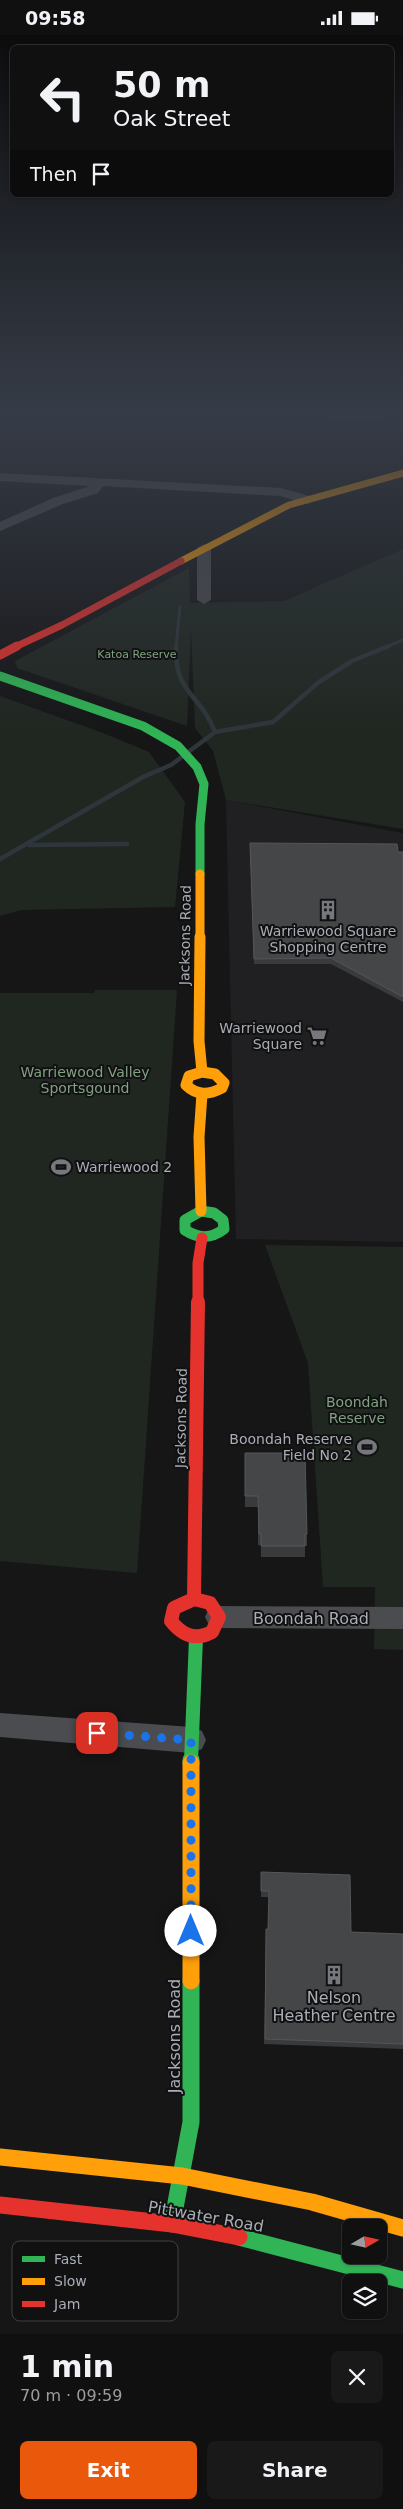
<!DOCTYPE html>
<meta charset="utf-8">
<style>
body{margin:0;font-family:"DejaVu Sans",sans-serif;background:#19191a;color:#f1f3f6;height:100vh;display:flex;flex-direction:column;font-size:19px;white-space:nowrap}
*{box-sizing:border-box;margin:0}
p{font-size:16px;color:#9c9d9f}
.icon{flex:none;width:28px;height:28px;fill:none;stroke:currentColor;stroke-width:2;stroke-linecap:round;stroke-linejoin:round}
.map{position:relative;height:2299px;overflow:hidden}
.details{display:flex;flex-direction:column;background:#101011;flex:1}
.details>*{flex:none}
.guide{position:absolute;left:10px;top:10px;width:384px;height:152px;border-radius:8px;box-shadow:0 1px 4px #0004,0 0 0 1px #303031;background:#101011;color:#f1f3f6;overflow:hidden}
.needle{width:32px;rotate:81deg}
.tools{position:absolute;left:342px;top:2184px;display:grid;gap:10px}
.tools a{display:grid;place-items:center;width:45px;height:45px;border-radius:8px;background:#101011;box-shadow:0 1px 4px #0004,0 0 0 1px #303031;font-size:25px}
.pin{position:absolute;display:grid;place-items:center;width:42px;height:42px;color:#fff;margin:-21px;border-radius:10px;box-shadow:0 2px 8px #0006}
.me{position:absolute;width:55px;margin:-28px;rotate:0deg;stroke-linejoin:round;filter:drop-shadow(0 0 4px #0008)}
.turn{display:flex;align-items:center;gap:18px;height:105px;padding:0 20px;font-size:22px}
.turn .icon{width:65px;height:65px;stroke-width:2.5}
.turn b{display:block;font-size:35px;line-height:42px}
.then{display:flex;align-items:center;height:48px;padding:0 20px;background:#0003;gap:10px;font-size:19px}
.round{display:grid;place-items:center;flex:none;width:52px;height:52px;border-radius:8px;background:#19191a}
.headline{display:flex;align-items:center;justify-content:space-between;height:85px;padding:0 20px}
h1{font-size:30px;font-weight:700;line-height:38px}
.button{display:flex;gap:10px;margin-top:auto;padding:10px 20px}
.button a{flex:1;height:58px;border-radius:8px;background:#ea580c;color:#fff;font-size:20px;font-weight:700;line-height:58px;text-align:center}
.button a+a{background:#19191a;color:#f1f3f6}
.status{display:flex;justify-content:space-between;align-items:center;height:35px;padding:0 25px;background:#101011;direction:ltr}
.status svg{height:14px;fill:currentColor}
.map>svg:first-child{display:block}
.built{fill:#202022}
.green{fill:#202721}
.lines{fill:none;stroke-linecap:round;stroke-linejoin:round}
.stream-far1{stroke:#2e363b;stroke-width:3}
.stream{stroke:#2e363b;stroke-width:4.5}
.street{fill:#4b4c4f;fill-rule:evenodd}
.fast-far3{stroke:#30b455;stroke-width:9}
.fast-far2{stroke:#30b455;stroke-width:11}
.fast-far1{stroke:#30b455;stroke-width:14}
.fast{stroke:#30b455;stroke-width:17}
.slow-far3{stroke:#ff9f0a;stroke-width:7}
.slow-far2{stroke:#ff9f0a;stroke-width:9}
.slow-far1{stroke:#ff9f0a;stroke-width:11}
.slow{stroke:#ff9f0a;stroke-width:17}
.jam-far4{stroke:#e5322d;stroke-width:7}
.jam-far3{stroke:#e5322d;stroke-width:9}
.jam-far2{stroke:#e5322d;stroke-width:11}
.jam-far1{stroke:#e5322d;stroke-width:14}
.jam{stroke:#e5322d;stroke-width:17}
.wall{fill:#393a3b}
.building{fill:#454648;stroke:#55565a}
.route{stroke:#1a73e8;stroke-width:9;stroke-dasharray:0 16.2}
.labels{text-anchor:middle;stroke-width:4;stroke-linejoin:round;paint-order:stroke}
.far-park-label{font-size:11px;fill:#81a082;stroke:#111112}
.poi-label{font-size:14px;fill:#a9adb6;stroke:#111112;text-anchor:end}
.street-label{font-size:14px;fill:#a9adb6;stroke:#111112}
.park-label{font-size:14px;fill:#81a082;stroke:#111112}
.near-street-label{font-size:16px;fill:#a9adb6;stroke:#111112}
.near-poi-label{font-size:16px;fill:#a9adb6;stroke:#111112}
.key{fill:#111112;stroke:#3f4043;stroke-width:1}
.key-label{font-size:14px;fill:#a9adb6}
</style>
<div class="status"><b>09:58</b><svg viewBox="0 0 49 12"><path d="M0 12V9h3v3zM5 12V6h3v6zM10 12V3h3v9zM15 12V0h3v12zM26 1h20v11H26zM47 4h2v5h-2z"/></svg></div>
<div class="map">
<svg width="403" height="2299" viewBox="0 0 403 2299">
<rect width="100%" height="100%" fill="#161617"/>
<path class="built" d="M226 765 403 798V1207L236 1204Z"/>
<g class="green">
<path d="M403 514V794L226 765 213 716 195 693 191 594 187 691 17 633 15 626 189 533 190 568 284 566Z"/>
<path d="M0 661 103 698 149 717 185 767 175 872 21 875 0 881Z"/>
<path d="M95 955H177L137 1538 0 1526V958H94Z"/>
<path d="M265 1210 403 1212V1615L374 1614 375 1552H323L308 1328Z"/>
</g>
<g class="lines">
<g class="stream-far1">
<path d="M176 612 180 572"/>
<path d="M386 612 403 605"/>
</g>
<g class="stream">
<path d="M176 611C174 659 200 658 215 697"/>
<path d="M29 810 127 809"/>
<path d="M0 824 143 742 171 730 215 697 273 687 319 647 352 626 389 611"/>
</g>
<g class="street">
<path d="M323 379H389L383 383H329Z"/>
<path d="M0 438 281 453 313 462 315 465 308 469 280 461 103 451 98 458 63 469 0 496V487L53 463 90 451 0 446Z"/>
<path d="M204 509 211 513V565L204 569 197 565V513Z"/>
<path d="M219 1571 403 1572V1594L219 1593 209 1590 205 1582 209 1574Z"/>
<path d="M0 1678 191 1692 202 1696 206 1705 202 1714 191 1718 0 1702Z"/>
</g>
<path class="fast-far3" d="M0 641 143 691 178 711 197 732 204 749 200 789V839"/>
<path class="fast-far2" d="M201 1176 214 1178 223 1185 224 1194C211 1204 199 1204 185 1195V1185Z"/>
<path class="fast-far1" d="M191 1726 196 1603"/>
<g class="fast">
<path d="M191 1728V1725"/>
<path d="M172 2189 191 2087V1946"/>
<path d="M239 2202 403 2245"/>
</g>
<path class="slow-far3" d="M181 526 289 470 403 438"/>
<path class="slow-far2" d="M200 903V839"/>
<g class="slow-far1">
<path d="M200 902 199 1006 202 1037"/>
<path d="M202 1037 215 1039 224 1048 222 1053C209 1060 197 1061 186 1050L189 1041Z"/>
<path d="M201 1176 199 1102 202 1059"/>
</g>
<g class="slow">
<path d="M191 1728V1946"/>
<path d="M0 2122 182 2141 312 2167 403 2193"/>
</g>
<path class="jam-far4" d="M15 612 62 590 181 526"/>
<path class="jam-far3" d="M0 620 17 611"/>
<path class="jam-far2" d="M198 1268V1228L202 1203"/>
<g class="jam-far1">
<path d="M194 1564 198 1267"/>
<path d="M194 1564 210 1568 219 1582 212 1597C195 1606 182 1600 171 1586L174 1573Z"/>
</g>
<path class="jam" d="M0 2170 172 2189 239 2202"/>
</g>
<g class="wall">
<path d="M250 813 403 817V967L331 929H254Z"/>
<path d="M245 1418 307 1499V1511H305V1522H261V1510H258V1472H245Z"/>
<path d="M261 1837 351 1897 403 1899V2014L264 2009 266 1899 268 1894 269 1862H261Z"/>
</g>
<g class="building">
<path d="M250 808 397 809 398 817H403V962L331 923 254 924Z"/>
<path d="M245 1418H305L307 1499H305V1511H261V1499H259L258 1461H245Z"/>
<path d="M261 1837 350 1840 351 1897 403 1899V2009L265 2004 266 1894H268L269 1856H261Z"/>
</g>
<linearGradient id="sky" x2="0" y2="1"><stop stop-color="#0c0c0d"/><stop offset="0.54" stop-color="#363c47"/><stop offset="1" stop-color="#363c47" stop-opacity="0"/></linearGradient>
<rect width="403" height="701" fill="url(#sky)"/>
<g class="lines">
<path class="route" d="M97 1698 191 1705V1896"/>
</g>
<defs>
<symbol id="building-bare" viewBox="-9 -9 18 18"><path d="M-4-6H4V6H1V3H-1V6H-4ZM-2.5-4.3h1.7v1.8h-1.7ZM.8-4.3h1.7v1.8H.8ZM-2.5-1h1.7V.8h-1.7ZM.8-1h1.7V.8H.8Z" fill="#76787e" stroke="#111112" stroke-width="2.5" paint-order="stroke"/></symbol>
<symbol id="supermarket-bare" viewBox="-9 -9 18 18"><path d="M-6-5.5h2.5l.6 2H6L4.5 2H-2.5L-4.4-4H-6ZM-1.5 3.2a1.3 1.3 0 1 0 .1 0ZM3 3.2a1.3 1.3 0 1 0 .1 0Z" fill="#76787e" stroke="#111112" stroke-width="2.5" paint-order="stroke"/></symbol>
<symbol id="stadium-bare" viewBox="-9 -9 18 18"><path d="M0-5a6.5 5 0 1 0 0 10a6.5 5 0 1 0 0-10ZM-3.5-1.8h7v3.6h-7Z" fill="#76787e" stroke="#111112" stroke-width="2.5" paint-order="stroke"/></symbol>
</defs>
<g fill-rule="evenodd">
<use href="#building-bare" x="314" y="861" width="28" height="28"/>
<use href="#supermarket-bare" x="303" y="987" width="28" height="28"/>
<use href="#stadium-bare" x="47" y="1118" width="28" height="28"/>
<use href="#stadium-bare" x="353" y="1398" width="28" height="28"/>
<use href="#building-bare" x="320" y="1926" width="28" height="28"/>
</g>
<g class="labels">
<g class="far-park-label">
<text x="137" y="623">Katoa Reserve</text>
</g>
<g class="poi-label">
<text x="328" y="901" text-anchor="middle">Warriewood Square<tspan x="328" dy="16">Shopping Centre</tspan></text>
<text x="302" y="998">Warriewood<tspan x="302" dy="16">Square</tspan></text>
<text x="76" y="1137" text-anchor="start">Warriewood 2</text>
<text x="352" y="1409">Boondah Reserve<tspan x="352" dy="16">Field No 2</tspan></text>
</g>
<g class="street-label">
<text transform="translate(185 900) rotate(-89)" y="5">Jacksons Road</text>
<text transform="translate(181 1383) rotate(-89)" y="5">Jacksons Road</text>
</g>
<g class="park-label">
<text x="85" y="1042">Warriewood Valley<tspan x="85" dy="16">Sportsgound</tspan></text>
<text x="357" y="1372">Boondah<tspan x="357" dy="16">Reserve</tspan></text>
</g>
<g class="near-street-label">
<text x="311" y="1589">Boondah Road</text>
<text transform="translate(174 2001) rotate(-90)" y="6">Jacksons Road</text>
<text transform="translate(206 2181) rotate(10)" y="6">Pittwater Road</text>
</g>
<g class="near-poi-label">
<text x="334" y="1968">Nelson<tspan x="334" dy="18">Heather Centre</tspan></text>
</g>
</g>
<rect x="12" y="2206" width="166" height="80" rx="8" class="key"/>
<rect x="22" y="2221" width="23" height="6" fill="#30b455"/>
<rect x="22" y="2243" width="23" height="7" fill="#ff9f0a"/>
<rect x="22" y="2266" width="23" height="6" fill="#e5322d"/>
<g class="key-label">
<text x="54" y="2229">Fast</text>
<text x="54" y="2251">Slow</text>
<text x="54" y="2274">Jam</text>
</g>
</svg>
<div class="tools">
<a><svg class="needle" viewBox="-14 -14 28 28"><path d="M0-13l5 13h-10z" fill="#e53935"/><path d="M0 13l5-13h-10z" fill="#9c9d9f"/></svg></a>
<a><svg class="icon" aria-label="layers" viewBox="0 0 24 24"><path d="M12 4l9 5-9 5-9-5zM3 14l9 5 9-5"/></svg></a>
</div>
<div class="pin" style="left:97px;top:1698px;background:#d93025"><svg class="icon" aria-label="arrive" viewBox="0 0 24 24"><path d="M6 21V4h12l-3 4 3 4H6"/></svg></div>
<svg class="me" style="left:191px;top:1896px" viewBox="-20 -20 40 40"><circle r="19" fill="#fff"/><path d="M0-13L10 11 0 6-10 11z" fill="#1a73e8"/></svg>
<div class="guide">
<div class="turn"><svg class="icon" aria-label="left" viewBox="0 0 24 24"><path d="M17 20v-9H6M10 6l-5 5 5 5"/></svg><div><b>50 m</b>Oak Street</div></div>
<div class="then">Then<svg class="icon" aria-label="arrive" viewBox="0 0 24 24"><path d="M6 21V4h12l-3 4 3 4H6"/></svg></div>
</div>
</div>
<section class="details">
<div class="headline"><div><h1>1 min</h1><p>70 m · 09:59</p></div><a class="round"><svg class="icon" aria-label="close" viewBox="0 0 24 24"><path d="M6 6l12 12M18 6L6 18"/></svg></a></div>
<div class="button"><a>Exit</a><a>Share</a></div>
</section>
